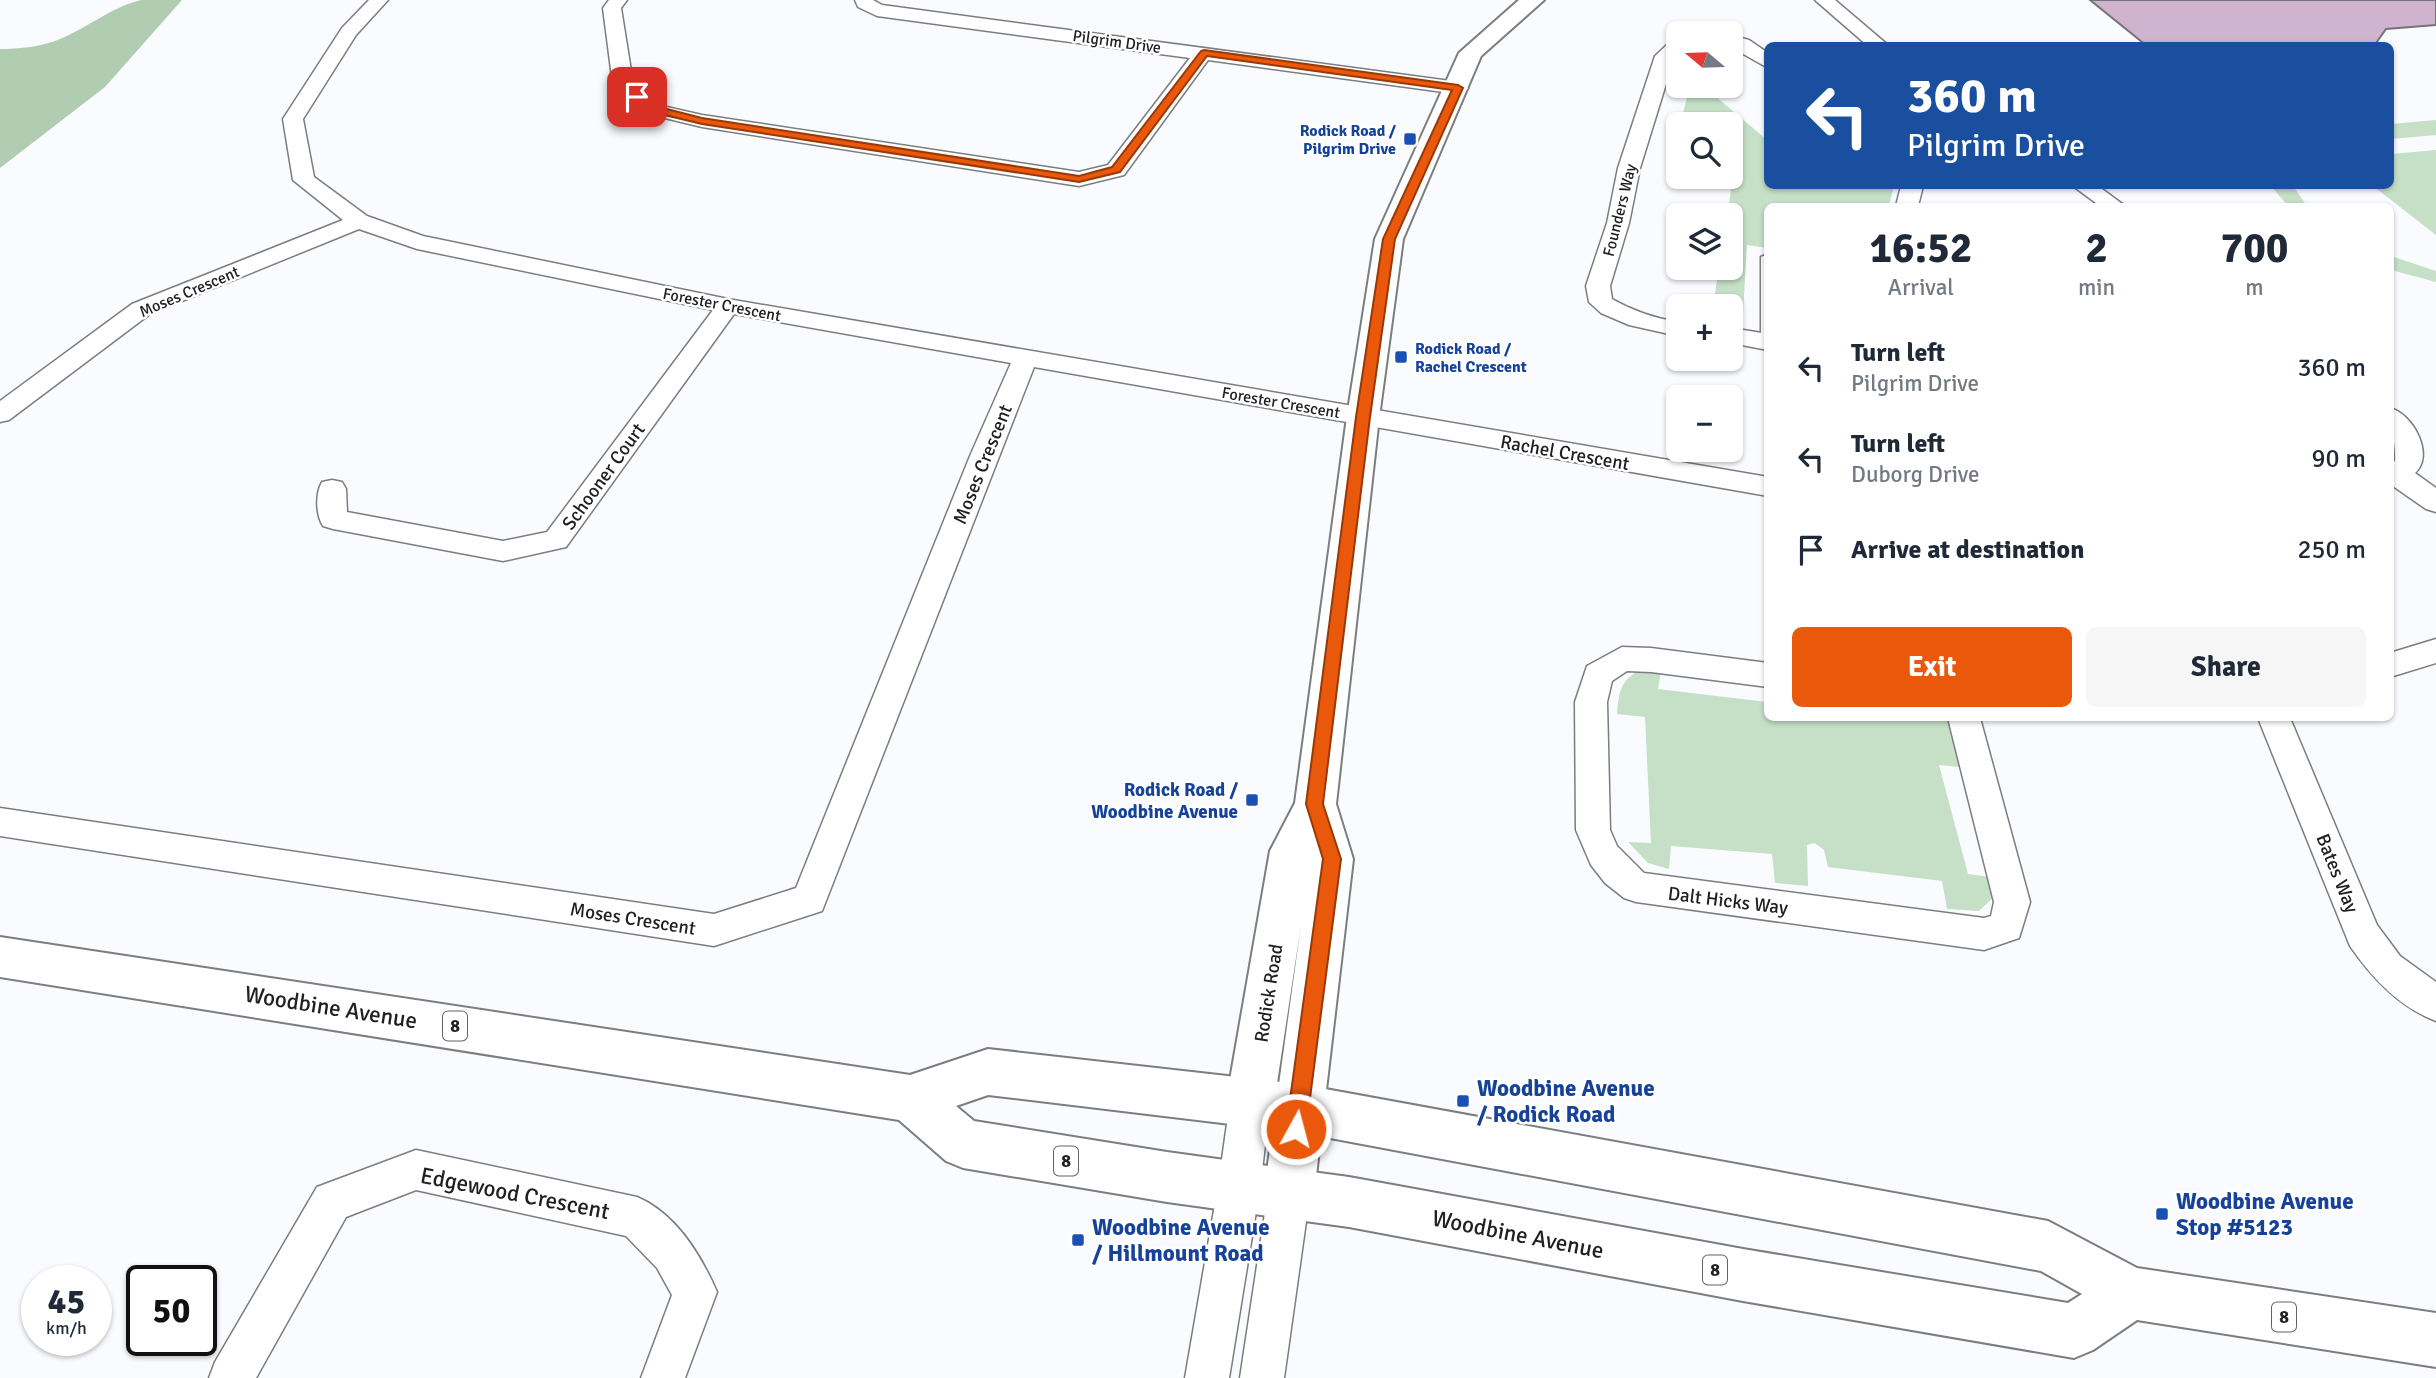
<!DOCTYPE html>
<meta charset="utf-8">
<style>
body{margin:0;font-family:Signika,sans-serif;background:#f6f6f7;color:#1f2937;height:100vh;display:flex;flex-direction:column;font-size:26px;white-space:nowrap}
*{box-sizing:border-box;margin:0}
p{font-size:23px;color:#747a83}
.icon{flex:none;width:38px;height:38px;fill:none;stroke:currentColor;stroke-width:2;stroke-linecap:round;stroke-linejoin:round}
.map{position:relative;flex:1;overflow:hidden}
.side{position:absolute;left:1764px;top:203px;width:630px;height:518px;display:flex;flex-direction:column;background:#fff;border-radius:10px;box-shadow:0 2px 5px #0004}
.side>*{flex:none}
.banner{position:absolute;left:1764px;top:42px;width:630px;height:147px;border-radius:10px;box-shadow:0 2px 5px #0004;background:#1a4fa0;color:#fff;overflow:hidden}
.needle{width:46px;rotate:289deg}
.controls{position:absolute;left:1666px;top:21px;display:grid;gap:14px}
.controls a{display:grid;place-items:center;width:77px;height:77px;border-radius:10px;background:#fff;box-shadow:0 2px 5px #0004;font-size:35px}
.speed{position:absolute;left:21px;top:1265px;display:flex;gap:14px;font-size:35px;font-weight:700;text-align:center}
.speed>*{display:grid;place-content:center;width:91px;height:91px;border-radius:50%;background:#fff;box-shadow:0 2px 5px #0004;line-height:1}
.speed small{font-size:18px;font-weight:400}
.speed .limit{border:4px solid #111;border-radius:10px;background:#fff;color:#111}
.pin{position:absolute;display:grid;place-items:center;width:60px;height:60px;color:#fff;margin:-30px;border-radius:14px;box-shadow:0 4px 10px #0006}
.me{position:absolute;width:77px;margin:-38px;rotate:7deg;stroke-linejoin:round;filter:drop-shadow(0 0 5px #0008)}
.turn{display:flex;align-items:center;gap:24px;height:147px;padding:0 28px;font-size:32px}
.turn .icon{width:91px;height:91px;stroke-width:2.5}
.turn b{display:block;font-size:49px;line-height:60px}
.eta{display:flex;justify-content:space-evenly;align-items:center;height:119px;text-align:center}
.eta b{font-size:42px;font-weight:700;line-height:49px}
.button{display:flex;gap:14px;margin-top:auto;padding:14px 28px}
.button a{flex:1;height:80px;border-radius:10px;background:#ea580c;color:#fff;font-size:28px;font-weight:700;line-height:80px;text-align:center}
.button a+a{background:#f6f6f7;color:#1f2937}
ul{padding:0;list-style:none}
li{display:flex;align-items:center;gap:21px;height:91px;padding:0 28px}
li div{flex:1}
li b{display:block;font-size:26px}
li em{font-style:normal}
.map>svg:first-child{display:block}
.green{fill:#c5e0c7}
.forest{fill:#b0cdb1}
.building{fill:#cfb3cf;stroke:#757375;stroke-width:2}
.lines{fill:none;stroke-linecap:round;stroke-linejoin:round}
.service-casing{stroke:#7b7d7e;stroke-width:3}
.minor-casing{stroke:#7b7d7e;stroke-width:3}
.secondary-casing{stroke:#7b7d7e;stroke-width:4}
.primary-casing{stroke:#7b7d7e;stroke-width:4}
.service{fill:#fff;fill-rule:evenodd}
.minor{fill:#fff;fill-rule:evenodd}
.secondary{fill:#fff;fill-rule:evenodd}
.primary{fill:#fff;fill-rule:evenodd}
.route{fill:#ea580c;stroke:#983908;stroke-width:2}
.transit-dot{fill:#1a4fb4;stroke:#fff;stroke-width:2.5}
.labels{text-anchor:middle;stroke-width:5;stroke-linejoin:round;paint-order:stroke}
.far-street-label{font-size:16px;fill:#202021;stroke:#fff}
.far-transit-label{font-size:16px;font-weight:bold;fill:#164399;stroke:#fff;text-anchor:end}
.shield{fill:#fff;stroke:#636364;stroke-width:2}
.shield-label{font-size:18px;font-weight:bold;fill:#202021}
.street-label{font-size:19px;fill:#202021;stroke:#fff}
.transit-label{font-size:19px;font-weight:bold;fill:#164399;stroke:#fff;text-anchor:end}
.near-street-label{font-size:23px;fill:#202021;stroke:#fff}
.near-transit-label{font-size:23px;font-weight:bold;fill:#164399;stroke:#fff;text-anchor:start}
</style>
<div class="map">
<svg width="2436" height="1378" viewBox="0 0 2436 1378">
<rect width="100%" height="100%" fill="#fafbfe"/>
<g class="green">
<path d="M1690 86H1720L1707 89 1767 140 1768 186H1894L1889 206H1768L1767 248 1747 245 1743 313 1731 311V306H1713L1719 268H1731V215H1727L1733 178 1731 124H1680Z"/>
<path d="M2436 120V135L2391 139V124Z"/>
<path d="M2436 150V235L2373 186H2390L2391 154Z"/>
<path d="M2271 186H2293L2307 206H2288Z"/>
<path d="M2391 256 2436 271V282L2391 270Z"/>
<path d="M1638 671H1661L1658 689 1767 702 1768 718H1954L1969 768 1939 765 1968 874 2000 878 1998 893 1979 911 1947 909 1942 881 1828 867 1824 850 1815 843 1807 845 1808 886 1775 883 1772 854 1671 846 1669 869 1648 863 1628 842 1651 843 1645 717 1617 714C1619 694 1619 682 1638 671Z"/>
</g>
<path class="forest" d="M141 0H182L105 87 0 168V49C18 49 38 47 55 41 85 30 109 8 141 0Z"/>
<path class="building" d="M2090 0H2436V25L2386 29 2374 46H2147Z"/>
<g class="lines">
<defs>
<path id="service" d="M1768 254V346H1767L1761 342V257Z"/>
<g id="minor">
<path d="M369 0H388L356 35 303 119 314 177 367 216 423 236 728 299 1768 477V496L1034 367 822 911 714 946 0 836V808L714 914 796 888 970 456 1011 363 734 314 566 547 503 561 333 529 323 526C316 515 315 494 322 482L332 480 342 482 346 489 347 512 503 541 547 532 713 310 417 249 359 229 150 314 9 420 0 422V401L132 304 343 220 293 180 283 119 342 28Z"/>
<path d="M609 0H627L621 8 633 83 658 105 702 115 1079 172 1108 165 1190 58 877 16 858 7 855 0H873L882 5 1458 82 1465 84 1468 88 1465 92 1458 94 1208 60 1124 175 1079 186 702 127 644 113 616 89 613 85 603 8Z"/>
<path d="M1815 0H1835L1889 46H1868Z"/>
<path d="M1731 35 1749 40 1768 53V68L1731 47Z"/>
<path d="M1678 39V55L1674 58 1640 168 1629 223 1610 286 1612 299C1633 311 1654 318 1678 322V336L1629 325 1601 313 1589 302 1586 286 1607 223 1618 168 1655 56 1671 41Z"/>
<path d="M1901 186H1923L1918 206H1896Z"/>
<path d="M2073 186H2098L2125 206H2100Z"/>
<path d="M1731 328 1768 334V350L1731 343Z"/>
<path d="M2390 408C2413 414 2435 455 2415 473L2436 488V512L2426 509 2390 484V463L2395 461C2396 442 2390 427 2390 408Z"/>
<path d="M2436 639V663L2390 677V653Z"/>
<path d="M1622 647 1651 648 1768 663V687L1651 672 1627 671 1612 681 1607 702 1610 830 1617 846 1644 873 1984 918 1991 916 1994 902 1948 718H1980L2030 902 2019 938 1984 950 1636 902 1624 898 1605 883 1591 865 1576 830 1575 702 1587 666Z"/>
<path d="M2258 718H2290L2377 925 2400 956 2436 982V1021C2399 1007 2372 978 2350 946Z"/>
<path d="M1250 1084 1264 1089 1270 1103 1260 1187 1229 1378H1185L1218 1187 1230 1103 1236 1089Z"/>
<path d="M416 1150 637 1197C675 1213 701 1255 717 1292L685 1378H641L672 1295 657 1268 626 1236 416 1190 346 1217 256 1378H209L215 1362 317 1187Z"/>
<path d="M1289 1172 1304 1178 1310 1193 1284 1378H1240L1268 1193 1274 1178Z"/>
</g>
<path id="secondary" d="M1519 0H1544L1481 56 1403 239 1379 417 1336 804 1353 859 1314 1193 1307 1211 1289 1218 1271 1211 1264 1193 1301 925 1274 1103 1267 1120 1250 1126 1233 1120 1226 1103 1270 851 1295 803 1347 417 1375 239 1459 53Z"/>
<path id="primary" d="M0 937 910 1075 988 1049 1298 1084 2048 1221 2137 1268 2436 1313V1367L2137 1320 2093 1350 2074 1358 1743 1301 1349 1227 1167 1202 963 1168 946 1161 899 1120 0 977ZM988 1095 1298 1132 2041 1271 2082 1294 2068 1303 1743 1249 1349 1177 1167 1152 974 1121 956 1106Z"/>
</defs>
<use href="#service" class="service-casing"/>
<use href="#minor" class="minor-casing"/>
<use href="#secondary" class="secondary-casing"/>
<use href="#primary" class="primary-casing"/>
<use href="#service" class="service"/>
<use href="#minor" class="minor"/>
<use href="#secondary" class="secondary"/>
<use href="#primary" class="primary"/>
</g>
<path class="route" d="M1204 50 1458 85 1463 88 1395 239 1370 417 1323 804 1341 859 1306 1129 1303 1136 1296 1139 1289 1136 1286 1129 1323 859 1306 804 1356 417 1383 239 1452 90 1207 56 1120 172 1079 182 702 124 648 111 632 97 641 94 655 106 702 118 1079 176 1112 167 1201 51Z"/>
<g class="transit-dot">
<rect x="1403" y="132" width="14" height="14" rx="3.5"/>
<rect x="1394" y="350" width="14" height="14" rx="3.5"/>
<rect x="1245" y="793" width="14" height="14" rx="3.5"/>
<rect x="1456" y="1094" width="14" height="14" rx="3.5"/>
<rect x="2155" y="1207" width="14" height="14" rx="3.5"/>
<rect x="1071" y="1233" width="14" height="14" rx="3.5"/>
</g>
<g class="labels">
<g class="far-street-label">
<text transform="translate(1117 41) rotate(8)" y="6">Pilgrim Drive</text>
<text transform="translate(1619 210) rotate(-76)" y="6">Founders Way</text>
<text transform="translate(189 291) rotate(-23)" y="6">Moses Crescent</text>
<text transform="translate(722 304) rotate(11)" y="6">Forester Crescent</text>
<text transform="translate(1281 402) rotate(10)" y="6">Forester Crescent</text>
</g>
<g class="far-transit-label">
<text x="1396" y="136">Rodick Road /<tspan x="1396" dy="18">Pilgrim Drive</tspan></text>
<text x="1415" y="354" text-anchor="start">Rodick Road /<tspan x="1415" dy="18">Rachel Crescent</tspan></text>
</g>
<g class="shield">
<rect x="443" y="1011.5" width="24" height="29" rx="5"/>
<rect x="1054" y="1146.5" width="24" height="29" rx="5"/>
<rect x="1703" y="1255.5" width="24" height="29" rx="5"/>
<rect x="2272" y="1302.5" width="24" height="29" rx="5"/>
</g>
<g class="shield-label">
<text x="455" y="1032">8</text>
<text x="1066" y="1167">8</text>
<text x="1715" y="1276">8</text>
<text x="2284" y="1323">8</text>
</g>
<g class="street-label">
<text transform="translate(1565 452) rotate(10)" y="7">Rachel Crescent</text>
<text transform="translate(982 464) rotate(-68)" y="7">Moses Crescent</text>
<text transform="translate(603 476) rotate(-54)" y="7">Schooner Court</text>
<text transform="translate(2338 873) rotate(68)" y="7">Bates Way</text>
<text transform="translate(1728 900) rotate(7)" y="7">Dalt Hicks Way</text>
<text transform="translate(633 918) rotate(9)" y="7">Moses Crescent</text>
<text transform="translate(1268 993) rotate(-81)" y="7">Rodick Road</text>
</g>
<g class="transit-label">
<text x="1238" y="796">Rodick Road /<tspan x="1238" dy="22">Woodbine Avenue</tspan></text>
</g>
<g class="near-street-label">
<text transform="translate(331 1007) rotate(9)" y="8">Woodbine Avenue</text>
<text transform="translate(515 1193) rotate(11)" y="8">Edgewood Crescent</text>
<text transform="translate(1518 1234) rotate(11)" y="8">Woodbine Avenue</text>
</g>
<g class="near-transit-label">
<text x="1477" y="1096">Woodbine Avenue<tspan x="1477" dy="26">/ Rodick Road</tspan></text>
<text x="2176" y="1209">Woodbine Avenue<tspan x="2176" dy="26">Stop #5123</tspan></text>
<text x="1092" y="1235">Woodbine Avenue<tspan x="1092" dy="26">/ Hillmount Road</tspan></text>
</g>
</g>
</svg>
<div class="controls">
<a><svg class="needle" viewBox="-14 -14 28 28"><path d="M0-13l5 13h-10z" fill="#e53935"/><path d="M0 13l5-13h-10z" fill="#747a83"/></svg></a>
<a><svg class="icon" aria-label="search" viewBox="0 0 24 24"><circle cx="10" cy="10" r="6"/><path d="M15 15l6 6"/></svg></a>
<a><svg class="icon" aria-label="layers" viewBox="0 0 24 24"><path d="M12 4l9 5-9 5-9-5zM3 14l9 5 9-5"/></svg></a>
<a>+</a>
<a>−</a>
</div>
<div class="speed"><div>45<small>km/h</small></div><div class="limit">50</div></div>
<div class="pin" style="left:637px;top:97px;background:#d93025"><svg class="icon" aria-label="arrive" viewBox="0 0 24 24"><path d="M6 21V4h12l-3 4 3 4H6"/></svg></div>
<svg class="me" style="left:1296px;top:1129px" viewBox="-20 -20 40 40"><circle r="17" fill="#ea580c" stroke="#fff" stroke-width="3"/><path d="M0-11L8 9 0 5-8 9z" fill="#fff"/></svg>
<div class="banner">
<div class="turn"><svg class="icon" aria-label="left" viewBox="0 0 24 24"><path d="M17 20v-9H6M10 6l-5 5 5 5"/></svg><div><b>360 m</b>Pilgrim Drive</div></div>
</div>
<section class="side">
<div class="eta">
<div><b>16:52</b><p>Arrival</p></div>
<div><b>2</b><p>min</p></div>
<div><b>700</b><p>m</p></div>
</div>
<ul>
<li><svg class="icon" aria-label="left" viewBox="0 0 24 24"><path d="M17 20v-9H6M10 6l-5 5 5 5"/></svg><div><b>Turn left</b><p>Pilgrim Drive</p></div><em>360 m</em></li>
<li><svg class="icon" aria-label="left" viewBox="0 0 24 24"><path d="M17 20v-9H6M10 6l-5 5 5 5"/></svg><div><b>Turn left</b><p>Duborg Drive</p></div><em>90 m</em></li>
<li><svg class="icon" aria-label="arrive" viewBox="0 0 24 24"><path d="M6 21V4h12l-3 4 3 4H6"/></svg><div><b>Arrive at destination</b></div><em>250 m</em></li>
</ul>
<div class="button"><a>Exit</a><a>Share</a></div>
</section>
</div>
